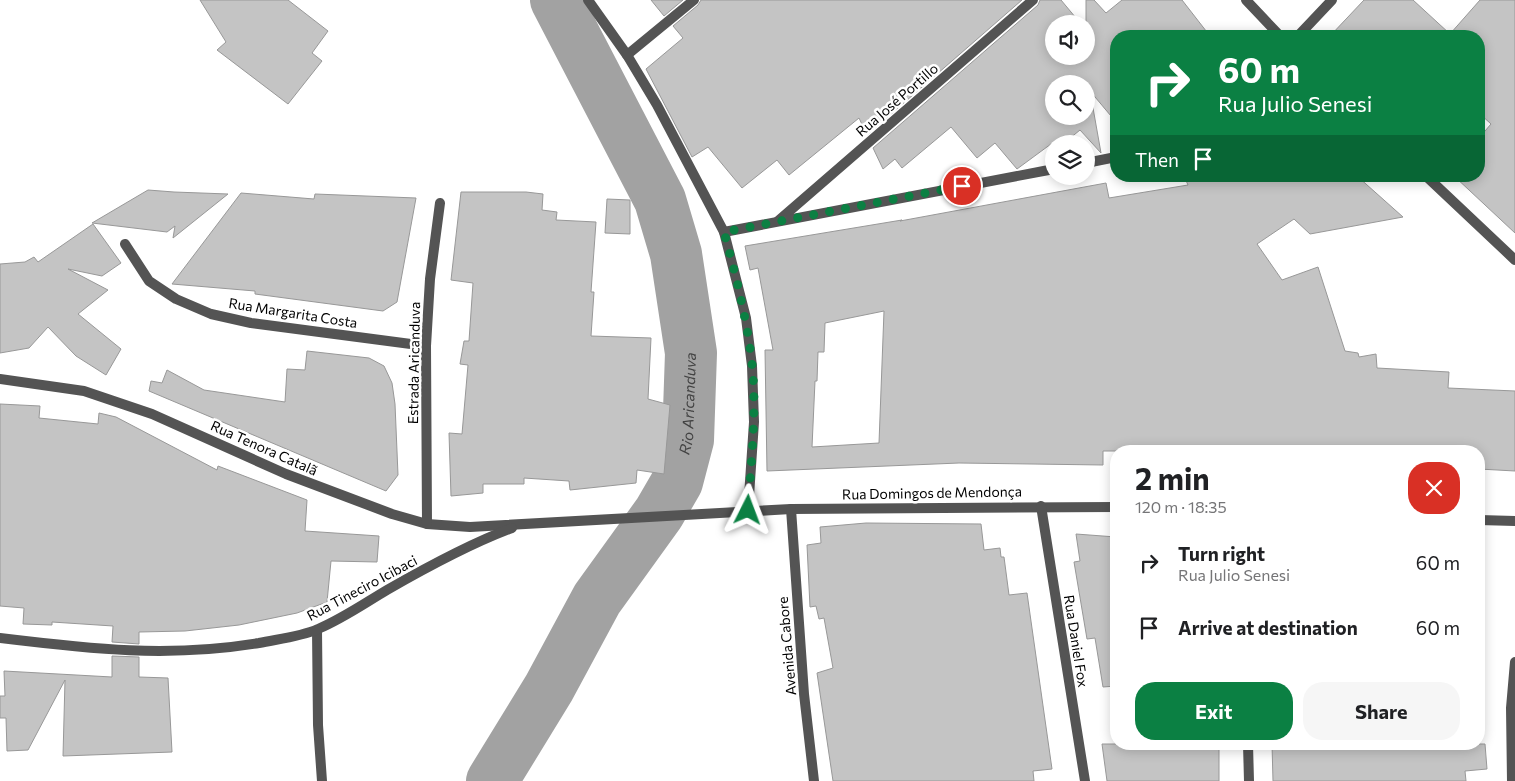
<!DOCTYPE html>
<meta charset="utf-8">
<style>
body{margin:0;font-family:Commissioner,sans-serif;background:#f6f6f6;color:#202124;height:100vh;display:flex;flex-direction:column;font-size:19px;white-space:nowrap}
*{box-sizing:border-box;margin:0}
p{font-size:16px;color:#757577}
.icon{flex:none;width:28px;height:28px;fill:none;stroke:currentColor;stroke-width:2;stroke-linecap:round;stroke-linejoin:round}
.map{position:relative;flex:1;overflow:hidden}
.panel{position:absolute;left:1110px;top:445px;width:375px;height:305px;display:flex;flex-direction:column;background:#fff;border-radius:20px;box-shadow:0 2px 12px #0003}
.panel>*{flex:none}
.top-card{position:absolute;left:1110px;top:30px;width:375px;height:152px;border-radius:20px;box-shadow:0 2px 12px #0003;background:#0b8043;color:#fff;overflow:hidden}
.tools{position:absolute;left:1045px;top:15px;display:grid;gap:10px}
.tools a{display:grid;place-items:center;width:50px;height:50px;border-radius:50%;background:#fff;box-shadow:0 2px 12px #0003;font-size:25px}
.pin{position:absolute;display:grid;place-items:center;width:42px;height:42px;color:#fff;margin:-21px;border:2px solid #fff;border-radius:50%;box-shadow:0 1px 5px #0007}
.me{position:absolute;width:55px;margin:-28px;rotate:3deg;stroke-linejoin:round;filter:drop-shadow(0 0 4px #0008)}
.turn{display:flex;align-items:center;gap:18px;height:105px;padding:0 25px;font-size:22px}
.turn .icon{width:65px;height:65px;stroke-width:2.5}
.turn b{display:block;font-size:35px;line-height:42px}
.then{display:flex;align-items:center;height:48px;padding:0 25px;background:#0003;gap:10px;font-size:19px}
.round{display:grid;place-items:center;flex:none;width:52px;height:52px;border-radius:20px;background:#f6f6f6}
.overview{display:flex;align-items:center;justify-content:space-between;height:85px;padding:0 25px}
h1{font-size:30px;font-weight:700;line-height:38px}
.button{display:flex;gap:10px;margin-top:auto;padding:10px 25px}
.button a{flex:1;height:58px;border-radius:20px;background:#0b8043;color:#fff;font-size:20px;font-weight:700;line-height:58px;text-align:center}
.button a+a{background:#f6f6f6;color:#202124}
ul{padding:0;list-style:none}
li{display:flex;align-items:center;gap:15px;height:65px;padding:0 25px}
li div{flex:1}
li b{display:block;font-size:19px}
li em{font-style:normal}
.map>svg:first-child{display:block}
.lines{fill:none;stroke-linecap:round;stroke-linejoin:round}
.river{stroke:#a2a2a2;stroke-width:52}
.building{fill:#c4c4c4;stroke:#989898;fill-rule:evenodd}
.minor{stroke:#545454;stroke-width:10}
.route{stroke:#0b8043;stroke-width:9;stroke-dasharray:0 16.2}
.labels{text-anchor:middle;stroke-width:5;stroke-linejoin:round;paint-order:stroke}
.street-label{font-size:14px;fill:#000;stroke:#fff}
.water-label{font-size:15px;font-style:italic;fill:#434343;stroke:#fff}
</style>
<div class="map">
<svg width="1515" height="781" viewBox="0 0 1515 781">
<rect width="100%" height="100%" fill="#fff"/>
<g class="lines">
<path class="river" id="s1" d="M492 781 549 688 597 599 659 513 677 482 688 440 691 353 676 254 660 200 556 0"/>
</g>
<g class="building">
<path d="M200 0H288L328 31 312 53 322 61 288 104 217 50 226 42Z"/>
<path d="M651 0H683L664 16Z"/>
<path d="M701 0H1022L867 135 859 118 789 175 777 160 742 188 708 147 692 157 646 69 683 38 673 26 698 5Z"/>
<path d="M1040 0H1061L1081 24H1054V56H1086V0H1094L1106 13 1122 0H1182L1210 36H1116V122L1090 91 1101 153 1080 130 1063 144H1051L1017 169 995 143 977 158 951 127 902 168 895 159 883 169 873 148 1038 5ZM1054 84H1086V116H1054Z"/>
<path d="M1364 0H1413L1450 34 1480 0H1515V233L1454 176H1479V138L1491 124 1479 113V36H1330Z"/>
<path d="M1184 176H1357L1403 217 1310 234 1294 219 1257 244 1282 280 1318 267 1345 351 1358 353 1359 357 1376 354 1377 368 1449 372 1448 388 1515 391V471L1479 469V451H1103V465L959 463 767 471 765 350H773L758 268 750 270 745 246 902 220 900 221 1106 183 1109 198 1188 185ZM884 311 879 443 812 447 815 381H817L818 352H824L825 323Z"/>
<path d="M148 190 174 192 228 194 173 238 175 226 167 232 92 223Z"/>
<path d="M461 192H526L543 194 542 210 557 212 556 220 596 222 591 292H594L591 336 651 338 648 399 670 405 664 474 637 470 636 483 570 490 569 481 524 478V484H483V493L451 496 449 433 462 434 468 365 460 364 464 341H469L473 283 451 280Z"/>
<path d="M241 193 314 199 315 194 416 198 397 302 383 311 255 294V291L172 284Z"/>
<path d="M607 199 630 200V234L605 233Z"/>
<path d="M93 224 121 263 102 276 68 269 108 290 78 314 121 349 106 375 76 356 48 327 29 348 0 353V264L25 262 34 257 38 262Z"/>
<path d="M307 351 369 358 384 366 392 383 395 404 398 475 386 491 149 391 151 381 162 383 167 370 204 390 285 402 287 369 305 370Z"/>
<path d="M0 404 40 406 39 418 98 424 99 413 116 417 217 470 218 466 307 500 305 531 379 536 377 562 331 561 327 602 297 613 239 625 185 631 139 632V644L112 642 113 626 52 622V625L23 624 24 608 0 606Z"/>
<path d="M866 523 981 524 984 550 1000 548 1001 557H1004L1009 595 1027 593 1052 769 1033 771 1034 781H833L817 673 833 668 824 618 819 619 816 606 810 607 807 545 821 543 820 527Z"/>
<path d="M1076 534 1116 537V686L1103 687 1095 638 1087 639 1074 562 1080 561Z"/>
<path d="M112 656 139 657V677L168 678 172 752 63 756 65 680 28 750 7 751 6 718H0V696H5L4 671 112 677Z"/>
<path d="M1102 744H1219V781H1107Z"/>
<path d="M1272 744H1485L1487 769 1465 771 1466 781H1273Z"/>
</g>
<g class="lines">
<g class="minor">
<path d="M588 0 627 55 657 105 724 232 746 318 752 366 754 422 748 511"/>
<path d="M1246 0 1280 36"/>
<path d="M1298 36 1332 0"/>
<path d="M627 55 694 0"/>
<path d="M1086 163 1116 157"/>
<path d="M1426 176 1515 260"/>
<path d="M778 221 1033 0"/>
<path d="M724 232 1054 169"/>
<path d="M125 244 149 281 176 299 211 314 251 323 426 346"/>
<path d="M0 379 84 391 152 414 286 474 392 514 427 524 470 527 791 509 1116 507"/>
<path d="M1041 506 1085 781"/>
<path d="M791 509 804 694 814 781"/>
<path d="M1479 520 1515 521"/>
<path d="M427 524 426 346 430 279 440 203"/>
<path d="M317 630 318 725 322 781"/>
<path d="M0 638C90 649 169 658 259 643 278 639 300 637 318 629 342 619 365 603 387 590 427 567 469 544 512 528"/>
<path d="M1248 744 1249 781"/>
<path d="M1512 781 1511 708 1515 662"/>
</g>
</g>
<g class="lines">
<path class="route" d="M748 510C751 462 757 413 752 364 747 319 736 276 724 232L962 186"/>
</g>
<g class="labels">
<g class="street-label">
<text transform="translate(897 100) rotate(-41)" y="5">Rua José Portillo</text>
<text transform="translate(293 313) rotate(9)" y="5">Rua Margarita Costa</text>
<text transform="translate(414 363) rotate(-89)" y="5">Estrada Aricanduva</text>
<text transform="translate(264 448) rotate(24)" y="5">Rua Tenora Catalã</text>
<text transform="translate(932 493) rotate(-1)" y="5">Rua Domingos de Mendonça</text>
<text transform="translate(362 588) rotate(-28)" y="5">Rua Tineciro Icibaci</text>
<text transform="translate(1076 641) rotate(81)" y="5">Rua Daniel Fox</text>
<text transform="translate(787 646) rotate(-95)" y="5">Avenida Cabore</text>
</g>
<g class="water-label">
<text dy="5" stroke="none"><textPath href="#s1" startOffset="432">Rio Aricanduva</textPath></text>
</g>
</g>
</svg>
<div class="tools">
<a><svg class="icon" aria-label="sound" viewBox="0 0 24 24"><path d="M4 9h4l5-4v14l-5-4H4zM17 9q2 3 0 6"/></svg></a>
<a><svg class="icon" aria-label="search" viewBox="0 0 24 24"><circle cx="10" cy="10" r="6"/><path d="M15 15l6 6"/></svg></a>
<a><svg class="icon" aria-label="layers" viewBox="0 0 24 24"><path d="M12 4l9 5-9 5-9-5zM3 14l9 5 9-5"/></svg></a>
</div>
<div class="pin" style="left:962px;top:186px;background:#d93025"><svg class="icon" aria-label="arrive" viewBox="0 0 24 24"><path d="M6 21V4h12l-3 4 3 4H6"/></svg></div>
<svg class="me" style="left:748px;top:510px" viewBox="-20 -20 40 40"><path d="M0-17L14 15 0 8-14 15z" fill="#0b8043" stroke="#fff" stroke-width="4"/></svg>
<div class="top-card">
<div class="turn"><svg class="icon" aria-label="right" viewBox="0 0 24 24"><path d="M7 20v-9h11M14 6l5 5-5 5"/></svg><div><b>60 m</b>Rua Julio Senesi</div></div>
<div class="then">Then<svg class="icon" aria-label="arrive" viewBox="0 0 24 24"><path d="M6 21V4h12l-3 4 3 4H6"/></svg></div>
</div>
<section class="panel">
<div class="overview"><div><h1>2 min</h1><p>120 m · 18:35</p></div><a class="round" style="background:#d93025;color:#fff"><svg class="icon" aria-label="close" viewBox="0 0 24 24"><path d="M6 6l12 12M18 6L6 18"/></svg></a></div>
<ul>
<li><svg class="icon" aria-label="right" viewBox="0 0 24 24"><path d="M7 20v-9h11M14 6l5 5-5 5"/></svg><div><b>Turn right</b><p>Rua Julio Senesi</p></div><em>60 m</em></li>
<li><svg class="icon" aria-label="arrive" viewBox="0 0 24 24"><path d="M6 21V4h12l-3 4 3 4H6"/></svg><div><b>Arrive at destination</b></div><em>60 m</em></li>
</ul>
<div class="button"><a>Exit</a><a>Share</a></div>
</section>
</div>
